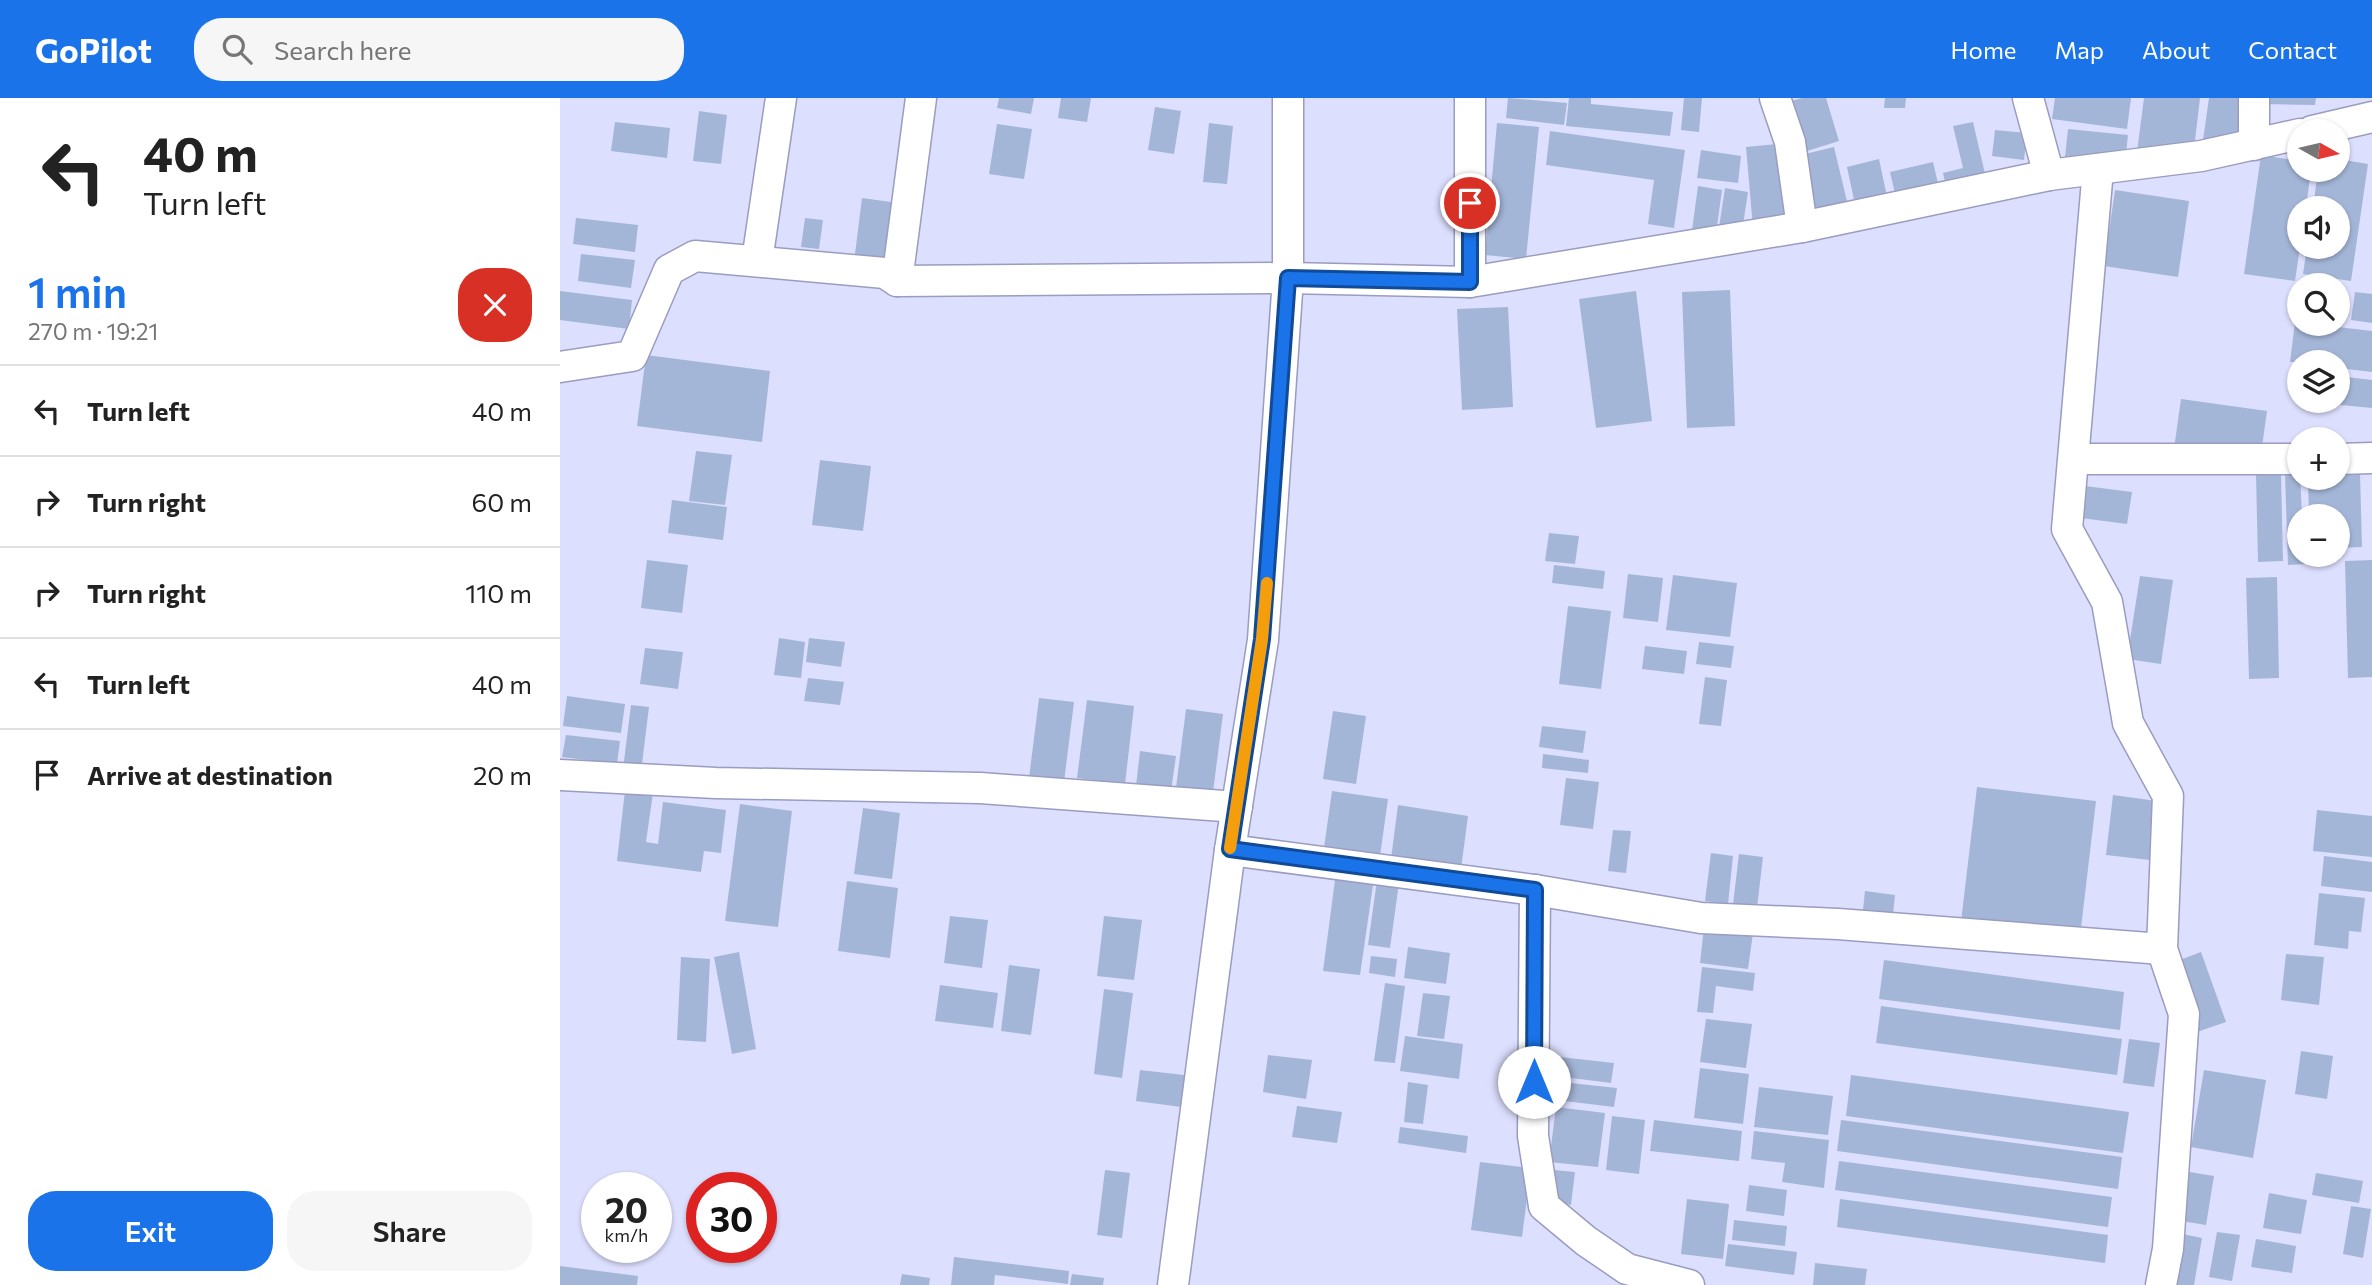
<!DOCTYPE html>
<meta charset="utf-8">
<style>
body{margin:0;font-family:Commissioner,sans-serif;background:#f6f6f6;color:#222;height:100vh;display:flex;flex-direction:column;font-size:26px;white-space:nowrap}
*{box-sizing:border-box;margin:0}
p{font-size:23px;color:#767676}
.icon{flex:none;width:38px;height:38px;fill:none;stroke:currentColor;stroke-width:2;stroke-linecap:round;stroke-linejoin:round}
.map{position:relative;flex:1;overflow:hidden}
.drawer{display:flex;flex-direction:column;background:#fff;width:560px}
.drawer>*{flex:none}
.hud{background:#fff;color:#222;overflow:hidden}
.needle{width:46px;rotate:98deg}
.tools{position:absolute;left:1727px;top:21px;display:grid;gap:14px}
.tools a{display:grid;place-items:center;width:63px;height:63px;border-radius:50%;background:#fff;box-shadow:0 2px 5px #0004;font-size:35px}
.speed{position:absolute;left:21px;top:1074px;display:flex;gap:14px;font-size:35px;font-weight:700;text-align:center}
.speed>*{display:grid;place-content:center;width:91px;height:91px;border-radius:50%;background:#fff;box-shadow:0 2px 5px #0004;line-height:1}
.speed small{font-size:18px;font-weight:400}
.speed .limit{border:10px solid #d22;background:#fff;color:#111}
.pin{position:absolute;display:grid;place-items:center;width:60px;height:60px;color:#fff;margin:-30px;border:4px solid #fff;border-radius:50%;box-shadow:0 2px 7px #0007}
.me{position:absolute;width:77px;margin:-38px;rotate:0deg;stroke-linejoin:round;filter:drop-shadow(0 0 5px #0008)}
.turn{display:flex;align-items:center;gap:24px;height:147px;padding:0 28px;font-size:32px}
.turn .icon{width:91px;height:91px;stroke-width:2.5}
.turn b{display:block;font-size:49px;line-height:60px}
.round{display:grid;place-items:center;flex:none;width:74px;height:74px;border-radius:28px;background:#f6f6f6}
.headline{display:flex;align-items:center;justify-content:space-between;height:119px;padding:0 28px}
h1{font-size:42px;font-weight:600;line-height:52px;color:#1a73e8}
.button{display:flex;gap:14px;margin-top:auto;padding:14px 28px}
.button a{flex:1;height:80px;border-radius:28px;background:#1a73e8;color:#fff;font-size:28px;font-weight:600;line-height:80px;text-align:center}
.button a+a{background:#f6f6f6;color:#222}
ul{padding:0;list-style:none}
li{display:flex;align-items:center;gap:21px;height:91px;padding:0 28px;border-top:2px solid #e0e0e0}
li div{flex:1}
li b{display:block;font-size:26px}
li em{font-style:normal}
header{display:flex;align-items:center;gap:42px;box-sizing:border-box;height:98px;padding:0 35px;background:#1a73e8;color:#fff}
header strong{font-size:33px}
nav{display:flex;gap:38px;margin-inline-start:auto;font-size:24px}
.search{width:490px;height:63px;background:#f6f6f6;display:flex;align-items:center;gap:18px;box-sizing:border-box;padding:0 24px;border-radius:28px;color:#767676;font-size:26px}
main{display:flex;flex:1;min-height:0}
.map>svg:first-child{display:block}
.building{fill:#a4b6d8}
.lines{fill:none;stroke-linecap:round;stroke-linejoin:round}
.minor-casing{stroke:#9a9cc0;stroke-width:33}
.minor{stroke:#fff;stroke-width:30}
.route-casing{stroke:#114b97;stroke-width:18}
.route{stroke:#1a73e8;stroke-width:12}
.slow{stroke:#f59e0b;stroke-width:12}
</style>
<header>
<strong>GoPilot</strong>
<div class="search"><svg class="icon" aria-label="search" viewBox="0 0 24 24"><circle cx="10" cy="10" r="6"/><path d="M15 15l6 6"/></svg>Search here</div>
<nav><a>Home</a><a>Map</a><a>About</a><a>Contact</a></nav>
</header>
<main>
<section class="drawer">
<div class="hud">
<div class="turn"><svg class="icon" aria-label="left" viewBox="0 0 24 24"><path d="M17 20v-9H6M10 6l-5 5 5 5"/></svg><div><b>40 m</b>Turn left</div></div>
</div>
<div class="headline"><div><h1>1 min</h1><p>270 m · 19:21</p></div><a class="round" style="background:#d93025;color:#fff"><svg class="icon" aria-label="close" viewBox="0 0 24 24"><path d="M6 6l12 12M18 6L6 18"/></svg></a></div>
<ul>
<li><svg class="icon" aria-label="left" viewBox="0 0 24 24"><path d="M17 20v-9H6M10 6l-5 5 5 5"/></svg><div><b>Turn left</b></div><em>40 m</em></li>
<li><svg class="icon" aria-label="right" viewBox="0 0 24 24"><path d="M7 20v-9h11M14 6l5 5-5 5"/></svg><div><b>Turn right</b></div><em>60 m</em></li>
<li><svg class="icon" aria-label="right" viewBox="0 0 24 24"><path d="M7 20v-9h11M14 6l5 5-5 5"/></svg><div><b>Turn right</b></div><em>110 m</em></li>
<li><svg class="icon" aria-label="left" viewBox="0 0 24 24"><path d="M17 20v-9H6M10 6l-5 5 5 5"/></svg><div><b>Turn left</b></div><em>40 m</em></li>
<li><svg class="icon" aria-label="arrive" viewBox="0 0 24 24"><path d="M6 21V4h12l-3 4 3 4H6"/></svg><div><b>Arrive at destination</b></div><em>20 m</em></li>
</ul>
<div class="button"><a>Exit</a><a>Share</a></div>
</section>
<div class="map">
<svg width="1812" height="1187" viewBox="0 0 1812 1187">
<rect width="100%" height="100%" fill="#dddffe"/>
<g class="building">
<path d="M439 0H474L471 16 437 10Z"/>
<path d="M501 0H531L527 24 498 20Z"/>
<path d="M948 0 1007 5 1004 27 946 20Z"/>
<path d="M1009 0H1031V6L1113 14 1110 38 1006 28Z"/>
<path d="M1124 0H1142L1139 34 1121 32Z"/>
<path d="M1242 0H1266L1279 43 1244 54 1228 4Z"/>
<path d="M1325 0H1346L1345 10H1324Z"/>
<path d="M1495 0H1571L1567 31 1492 21Z"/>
<path d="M1584 0H1640L1633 60 1577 54Z"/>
<path d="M1649 0H1686L1681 46 1643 42Z"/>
<path d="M1703 0H1756L1755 7 1703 6Z"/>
<path d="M595 9 621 13 614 56 588 52Z"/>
<path d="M139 13 167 17 161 66 133 63Z"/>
<path d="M55 24 110 30 107 60 51 53Z"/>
<path d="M1413 24 1429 93 1389 102 1383 75 1403 70 1393 28Z"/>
<path d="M649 25 673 28 667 86 643 84Z"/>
<path d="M937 25 979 29 966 161 925 157Z"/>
<path d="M437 26 472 31 464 81 429 76Z"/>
<path d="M1508 31 1568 37 1565 66 1505 59Z"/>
<path d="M1435 32 1467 35 1464 62 1432 58Z"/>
<path d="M990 33 1125 52 1114 130 1088 126 1094 82 986 67Z"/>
<path d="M1227 45 1235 127 1193 130 1186 49Z"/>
<path d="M1274 49 1290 116 1257 124 1241 57Z"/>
<path d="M1141 52 1181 58 1178 85 1137 80Z"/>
<path d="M1701 57 1740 63V72H1751L1746 110H1740V149L1735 183 1684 176Z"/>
<path d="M1319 61 1328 103 1296 111 1287 69Z"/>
<path d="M1778 61 1808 66 1791 183 1743 176 1747 149H1778V110H1753L1758 72H1778Z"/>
<path d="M1373 64 1380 94 1337 104 1330 74Z"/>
<path d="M1138 88 1162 92 1154 150 1130 147Z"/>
<path d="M1165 90 1188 94 1181 140 1158 136Z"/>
<path d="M1555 92 1629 103 1618 179 1544 168Z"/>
<path d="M302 100 338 105 329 176 293 172Z"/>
<path d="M16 120 78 127 75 154 13 146Z"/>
<path d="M245 120 263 122 259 151 241 149Z"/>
<path d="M21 156 75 162 71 190 18 183Z"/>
<path d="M1170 192 1175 328 1127 330 1122 194Z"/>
<path d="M0 193 72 202 69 231 0 222Z"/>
<path d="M1076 193 1092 323 1036 330 1019 201Z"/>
<path d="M1795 194 1812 196V225L1791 222Z"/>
<path d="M948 209 953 309 902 312 897 211Z"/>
<path d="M1735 224 1812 233V274L1778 270V264H1730Z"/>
<path d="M86 257 210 273 202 344 77 328Z"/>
<path d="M1735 273H1740V302L1732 301Z"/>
<path d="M1778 278 1812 282V310L1760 305 1778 303Z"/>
<path d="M1621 301 1707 313 1700 363 1614 351Z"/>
<path d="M136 353 172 357 165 407 129 403Z"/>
<path d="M260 362 311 368 303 433 252 427Z"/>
<path d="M1740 375 1742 418H1740V457H1743L1744 466 1728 467 1725 376Z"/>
<path d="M1778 375H1800L1802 449 1778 450V418H1749L1748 380H1778Z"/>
<path d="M1721 376 1723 463 1698 464 1696 377Z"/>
<path d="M1525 388 1572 394 1567 426 1521 420Z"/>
<path d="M112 402 167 409 163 442 108 435Z"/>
<path d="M989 435 1019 438 1015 466 985 463Z"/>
<path d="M87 462 128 467 122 515 81 510Z"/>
<path d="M1812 462V579L1788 580 1785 463Z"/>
<path d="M994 467 1045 473 1043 491 992 485Z"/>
<path d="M1068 476 1103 480 1098 524 1063 520Z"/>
<path d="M1113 477 1177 485 1170 539 1106 532Z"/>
<path d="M1580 478 1613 482 1601 566 1567 561Z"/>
<path d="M1717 479 1719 580 1689 581 1686 480Z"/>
<path d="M1008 508 1051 513 1041 591 999 586Z"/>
<path d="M219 540 245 544 241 580 214 577Z"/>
<path d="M249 540 285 544 281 569 246 564Z"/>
<path d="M1139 544 1174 548 1171 570 1136 566Z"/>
<path d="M1085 548 1127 553 1124 576 1082 571Z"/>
<path d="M85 550 123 554 118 591 80 586Z"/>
<path d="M1145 579 1167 582 1161 628 1139 626Z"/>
<path d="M248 580 284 584 280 607 244 603Z"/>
<path d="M7 598 65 606 61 635 3 628Z"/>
<path d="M479 600 514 604 503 692 468 688Z"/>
<path d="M527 602 574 608 565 686 517 680Z"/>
<path d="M71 607 89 609 81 674 63 671Z"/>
<path d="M626 611 663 616 653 694 616 690Z"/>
<path d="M773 613 806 618 796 686 763 681Z"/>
<path d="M982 628 1026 633 1023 655 979 649Z"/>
<path d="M6 637 60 643 57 666 2 659Z"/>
<path d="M580 653 616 658 611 693 576 688Z"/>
<path d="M983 656 1029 662 1028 675 982 670Z"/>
<path d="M1006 680 1039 684 1033 731 1000 727Z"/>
<path d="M1417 689 1536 703 1519 847 1400 832Z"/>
<path d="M65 692 93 695 86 744 98 746 103 704 166 712 161 755 144 753 141 774 57 763Z"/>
<path d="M772 693 828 701 820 758 764 750Z"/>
<path d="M1553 697 1597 703 1590 762 1546 757Z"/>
<path d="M180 706 232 713 218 829 165 823Z"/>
<path d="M838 707 908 718 901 771 831 761Z"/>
<path d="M303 710 340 715 332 781 294 776Z"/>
<path d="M1757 712 1812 718V759L1753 753Z"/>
<path d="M1053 732 1071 733 1066 775 1048 773Z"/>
<path d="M1151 755 1173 758 1168 806 1145 803Z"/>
<path d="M1179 756 1203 759 1196 818 1172 815Z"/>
<path d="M1764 758 1812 764V794L1761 788Z"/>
<path d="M775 782 813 787 800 877 763 873Z"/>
<path d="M817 782 839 785 830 850 808 847Z"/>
<path d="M287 783 338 790 330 860 278 853Z"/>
<path d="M1305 793 1335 797 1332 825 1302 821Z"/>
<path d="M1759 795 1805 800 1801 834 1789 833 1788 851 1754 847Z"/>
<path d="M390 818 428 822 422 870 384 865Z"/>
<path d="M544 818 582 822 574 882 537 878Z"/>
<path d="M1144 829 1193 835 1188 871 1140 865Z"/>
<path d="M848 849 890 855 886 886 844 880Z"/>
<path d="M179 854 196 951 172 956 154 859Z"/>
<path d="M1641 854 1666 924 1634 935 1609 866Z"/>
<path d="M1726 856 1764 859 1759 907 1721 902Z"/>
<path d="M811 858 837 861 835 879 809 875Z"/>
<path d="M121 859 150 861 146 944 117 942Z"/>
<path d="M1324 862 1564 894 1560 932 1319 901Z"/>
<path d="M449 867 480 871 471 937 441 933Z"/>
<path d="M1142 869 1195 875 1193 893 1156 888 1153 915 1137 914Z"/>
<path d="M825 885 845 888 835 965 814 963Z"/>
<path d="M380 887 438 895 433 930 375 923Z"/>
<path d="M544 891 573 895 562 980 534 976Z"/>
<path d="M863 895 890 898 884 941 857 938Z"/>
<path d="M1321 908 1562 941 1557 977 1316 945Z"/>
<path d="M1146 921 1192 926 1186 970 1140 964Z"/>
<path d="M845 938 903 946 899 981 840 973Z"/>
<path d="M1569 941 1600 945 1594 989 1563 985Z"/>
<path d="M1741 953 1773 958 1767 1001 1735 996Z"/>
<path d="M708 957 752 962 746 1001 703 994Z"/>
<path d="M982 957 1054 965 1051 985 980 976Z"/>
<path d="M1140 970 1189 976 1183 1026 1134 1020Z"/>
<path d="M580 972 633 978 629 1010 576 1003Z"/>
<path d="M1644 972 1706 982 1693 1060 1631 1049Z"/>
<path d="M1291 977 1569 1014 1563 1055 1286 1018Z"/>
<path d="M982 982 1057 990 1054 1009 980 1000Z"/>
<path d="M848 984 868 987 863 1026 844 1024Z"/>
<path d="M1199 989 1273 998 1268 1037 1194 1029Z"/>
<path d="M737 1008 782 1014 777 1045 732 1039Z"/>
<path d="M996 1009 1045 1015 1038 1069 989 1064Z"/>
<path d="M1052 1018 1085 1022 1079 1076 1046 1072Z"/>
<path d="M1094 1022 1182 1033 1179 1063 1090 1053Z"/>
<path d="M1281 1022 1562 1059 1558 1091 1277 1053Z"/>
<path d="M840 1029 908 1038 906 1055 838 1045Z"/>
<path d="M1194 1033 1269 1042 1264 1090 1222 1084 1225 1065 1191 1061Z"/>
<path d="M1279 1063 1552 1099 1548 1129 1275 1092Z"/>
<path d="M920 1064 971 1070 962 1139 911 1132Z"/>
<path d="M545 1072 570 1075 562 1140 537 1137Z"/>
<path d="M994 1072 1015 1074 1011 1107 990 1104Z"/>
<path d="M1623 1073 1654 1078 1646 1127 1615 1122Z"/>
<path d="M1756 1075 1803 1083 1799 1105 1752 1097Z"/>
<path d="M1189 1087 1227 1092 1224 1118 1186 1113Z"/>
<path d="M1709 1095 1747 1102 1741 1136 1703 1130Z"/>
<path d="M1127 1101 1169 1106 1163 1161 1121 1156Z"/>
<path d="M1280 1101 1548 1137 1545 1165 1277 1129Z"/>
<path d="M1791 1108 1811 1111 1803 1160 1783 1156Z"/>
<path d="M1174 1122 1227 1128 1225 1148 1172 1142Z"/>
<path d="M1657 1134 1680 1137 1672 1183 1649 1179Z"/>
<path d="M1622 1136 1642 1140 1634 1187H1613Z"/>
<path d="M1696 1141 1736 1148 1732 1175 1691 1169Z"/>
<path d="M1168 1146 1237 1154 1234 1177 1165 1168Z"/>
<path d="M394 1159 509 1173 508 1186 435 1177 434 1187H391Z"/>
<path d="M1255 1165 1307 1171 1305 1187H1253Z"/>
<path d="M0 1168 78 1178 77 1187H0Z"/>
<path d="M342 1176 370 1180 369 1187H340Z"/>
<path d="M512 1176 544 1180 543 1187H510Z"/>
</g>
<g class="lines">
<defs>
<g id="minor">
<path d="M910 0V184"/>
<path d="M1215 0 1230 44 1242 129"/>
<path d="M1468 0 1489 77"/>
<path d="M1752 33 1812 19"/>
<path d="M1694 47V0"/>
<path d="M1538 71 1507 431 1547 504 1568 625 1608 698 1602 851 1624 916 1608 1151 1601 1187"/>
<path d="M197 163 221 0"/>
<path d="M337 183 361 0"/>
<path d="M0 269 72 258 109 172 135 158 325 175 337 183 728 180 910 184 1242 129 1489 77 1641 58 1740 36"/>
<path d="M1514 361H1740"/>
<path d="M1778 361 1812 360"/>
<path d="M0 677 156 685 420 690 677 709"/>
<path d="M670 752 975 792 1141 820 1278 826 1602 851"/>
<path d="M975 792 973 1038 984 1108 1026 1143 1067 1171 1129 1187"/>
<path d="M613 1187 670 752 703 542 728 180V0"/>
</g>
</defs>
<use href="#minor" class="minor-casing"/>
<use href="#minor" class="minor"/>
</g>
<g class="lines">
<defs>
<path id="route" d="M910 105V184L728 180 702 541 670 751 975 792 974 984"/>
</defs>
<use href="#route" class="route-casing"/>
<use href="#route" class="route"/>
<path class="slow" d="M670 750 702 541 707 485"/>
</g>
</svg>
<div class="tools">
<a><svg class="needle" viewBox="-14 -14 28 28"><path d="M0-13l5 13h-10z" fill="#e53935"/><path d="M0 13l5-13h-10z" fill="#767676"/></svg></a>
<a><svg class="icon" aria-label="sound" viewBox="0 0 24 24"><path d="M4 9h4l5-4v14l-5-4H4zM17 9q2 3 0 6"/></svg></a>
<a><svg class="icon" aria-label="search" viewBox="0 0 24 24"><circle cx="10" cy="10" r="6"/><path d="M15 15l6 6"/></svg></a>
<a><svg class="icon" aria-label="layers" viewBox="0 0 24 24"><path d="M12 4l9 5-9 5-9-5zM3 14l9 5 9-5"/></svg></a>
<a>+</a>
<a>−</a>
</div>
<div class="speed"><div>20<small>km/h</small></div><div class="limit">30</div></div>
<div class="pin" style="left:910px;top:105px;background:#d93025"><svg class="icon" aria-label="arrive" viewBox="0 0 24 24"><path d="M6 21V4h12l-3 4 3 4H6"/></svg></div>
<svg class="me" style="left:974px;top:984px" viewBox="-20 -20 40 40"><circle r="19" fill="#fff"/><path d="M0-13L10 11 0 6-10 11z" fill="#1a73e8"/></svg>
</div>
</main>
